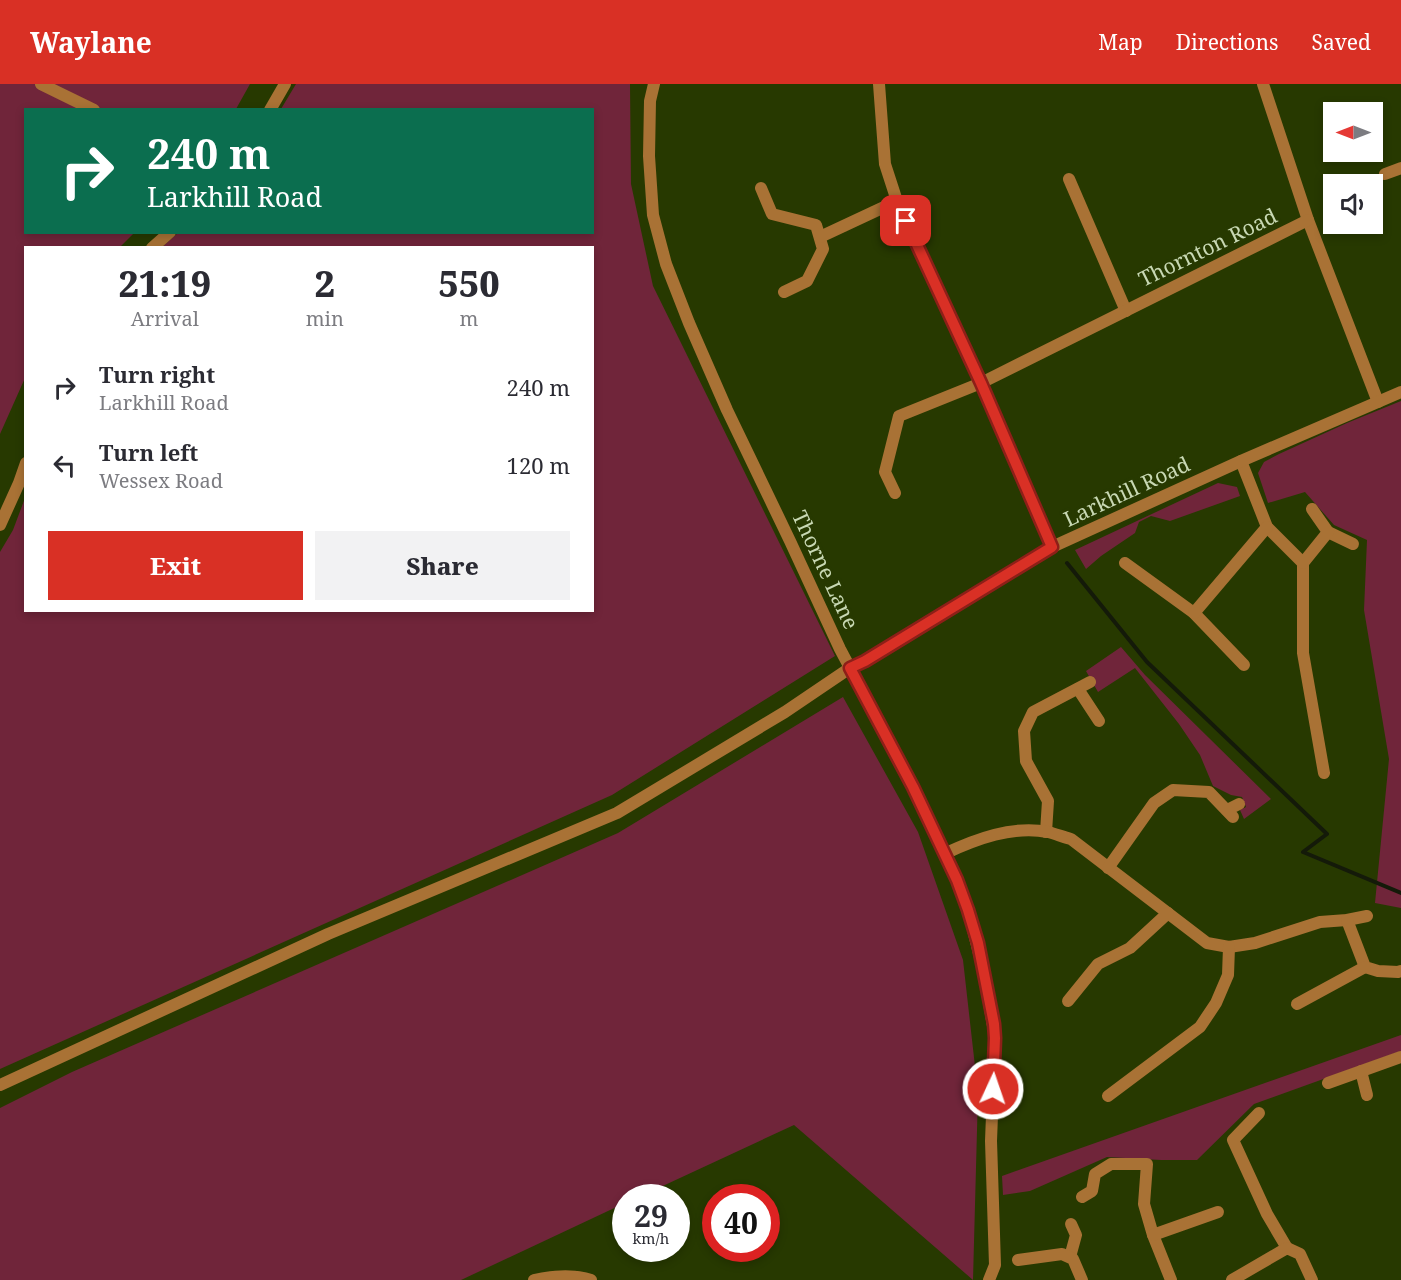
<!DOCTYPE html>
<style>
body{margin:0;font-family:"Noto Serif",serif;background:#f2f2f3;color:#2b2b33;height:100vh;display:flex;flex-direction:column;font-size:22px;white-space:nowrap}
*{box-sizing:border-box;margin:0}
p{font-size:20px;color:#7c7c81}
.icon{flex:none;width:33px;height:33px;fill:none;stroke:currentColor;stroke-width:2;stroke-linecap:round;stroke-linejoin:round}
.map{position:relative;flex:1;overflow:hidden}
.side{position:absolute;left:24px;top:162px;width:570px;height:366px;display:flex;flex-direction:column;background:#fff;border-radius:0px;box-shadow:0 3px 9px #0003}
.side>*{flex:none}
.top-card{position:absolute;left:24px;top:24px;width:570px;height:126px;border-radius:0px;box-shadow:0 3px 9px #0003;background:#0b6e4f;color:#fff;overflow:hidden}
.needle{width:39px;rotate:270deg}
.fabs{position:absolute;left:1323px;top:18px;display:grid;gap:12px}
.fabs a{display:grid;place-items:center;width:60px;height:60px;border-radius:0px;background:#fff;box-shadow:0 3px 9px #0003;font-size:30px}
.speed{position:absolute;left:612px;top:1100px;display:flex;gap:12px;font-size:30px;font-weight:700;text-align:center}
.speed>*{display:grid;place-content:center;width:78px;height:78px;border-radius:50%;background:#fff;box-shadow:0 3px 9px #0003;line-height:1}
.speed small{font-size:15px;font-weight:400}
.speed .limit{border:9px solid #d22;background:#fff;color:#111}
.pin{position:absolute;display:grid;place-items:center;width:51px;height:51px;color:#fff;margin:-26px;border-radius:12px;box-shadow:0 3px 9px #0006}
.me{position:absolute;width:66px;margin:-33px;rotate:3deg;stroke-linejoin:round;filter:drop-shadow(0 0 4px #0008)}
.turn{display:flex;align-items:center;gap:21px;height:126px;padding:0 24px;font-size:27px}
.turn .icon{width:78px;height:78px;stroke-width:2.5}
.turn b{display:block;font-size:42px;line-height:51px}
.eta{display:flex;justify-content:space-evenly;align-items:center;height:102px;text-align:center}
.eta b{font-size:36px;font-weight:800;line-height:42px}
.button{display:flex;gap:12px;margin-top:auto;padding:12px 24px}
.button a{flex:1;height:69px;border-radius:0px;background:#d93025;color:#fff;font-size:24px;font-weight:800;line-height:69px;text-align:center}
.button a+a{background:#f2f2f3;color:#2b2b33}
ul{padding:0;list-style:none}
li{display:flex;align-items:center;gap:18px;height:78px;padding:0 24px}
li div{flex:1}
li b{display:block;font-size:22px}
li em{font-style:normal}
header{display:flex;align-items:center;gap:36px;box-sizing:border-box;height:84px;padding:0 30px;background:#d93025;color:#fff}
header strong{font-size:28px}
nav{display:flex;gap:33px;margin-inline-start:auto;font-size:21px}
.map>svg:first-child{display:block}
.green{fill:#70253a}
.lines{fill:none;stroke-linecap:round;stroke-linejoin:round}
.stream{stroke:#141a09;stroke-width:4}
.minor{stroke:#a97235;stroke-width:12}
.tertiary{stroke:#a97235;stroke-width:12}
.route-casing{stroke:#8d1f18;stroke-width:15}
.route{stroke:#d93025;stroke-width:10}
.labels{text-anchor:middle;stroke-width:6;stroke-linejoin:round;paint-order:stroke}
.street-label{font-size:21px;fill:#c8d8b3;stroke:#273900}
</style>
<header>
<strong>Waylane</strong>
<nav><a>Map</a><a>Directions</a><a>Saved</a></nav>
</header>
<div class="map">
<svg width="1401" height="1196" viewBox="0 0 1401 1196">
<rect width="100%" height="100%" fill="#273900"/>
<g class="green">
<path d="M0 0H250L236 25 26 26V148L134 149 120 163 26 164 25 294 0 350Z"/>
<path d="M296 0H630L631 100 653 202 835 572 612 711 0 985V468L13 446 25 414 26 526H592V164L162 163 179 148H592V26L281 25Z"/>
<path d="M1401 317V824L1375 819 1389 675 1364 526 1367 456 1334 441 1305 408 1268 419 1258 389 1264 378 1279 370 1347 339Z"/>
<path d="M1218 399 1237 403 1240 412 1170 437 1151 432 1139 438 1135 449 1101 472 1086 485 1075 466Z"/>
<path d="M1121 563 1145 591 1271 715 1244 735 1240 726 1246 723 1242 713 1231 711 1213 702 1200 671 1179 640 1135 584 1098 608 1086 587Z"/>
<path d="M843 613 918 748 963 876 978 1009 973 1196 794 1041 639 1113H626L625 1119 461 1196H0V1024L72 988 618 749Z"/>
<path d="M1401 951V967L1254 1020 1197 1076H1161L1107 1073 1030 1107 1003 1111 1002 1092Z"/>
</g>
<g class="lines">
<path class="stream" d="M1067 479 1147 578 1327 750 1303 768 1401 809"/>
<g class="minor">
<path d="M41 0 94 26"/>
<path d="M879 0 885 80 897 117 981 299 1052 463"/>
<path d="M1263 0 1308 136 1378 318"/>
<path d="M1385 90 1401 84"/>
<path d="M1069 95 1126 227"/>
<path d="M761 104 772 130 816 141 823 165 807 197 784 208"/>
<path d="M820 153 897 117"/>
<path d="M1241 377 1267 443 1303 479V569L1324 689"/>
<path d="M895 409 885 388 899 332 981 299 1308 136"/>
<path d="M1328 448 1353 460"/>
<path d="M1125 479 1194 529 1244 581"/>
<path d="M1303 479 1328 448 1312 425"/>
<path d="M1194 529 1267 443"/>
<path d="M1078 605 1099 637"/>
<path d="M1227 726 1239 720"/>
<path d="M1046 748 1048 717 1026 677 1024 647 1033 628 1090 598"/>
<path d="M944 770C976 755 1013 741 1048 748 1056 750 1063 753 1071 755L1207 859 1229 863 1255 859 1320 838 1347 836 1367 832"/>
<path d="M1108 784 1154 719 1173 706 1209 708 1233 733"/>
<path d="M1347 836 1365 883 1378 887 1398 888 1401 887"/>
<path d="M1068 917 1098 880 1130 864 1168 829"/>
<path d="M1297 920 1365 883"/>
<path d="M1361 987 1367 1011"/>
<path d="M1328 999 1401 973"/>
<path d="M0 1001 328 850 617 729 785 628 850 584"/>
<path d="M1108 1012 1200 943 1216 919 1228 891 1229 863"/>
<path d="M1259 1029 1233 1056 1267 1130 1287 1164"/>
<path d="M1082 1113 1092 1107 1095 1090 1111 1080H1147L1144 1120 1153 1151 1171 1196"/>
<path d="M1153 1151 1218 1128"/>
<path d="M1070 1173 1076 1151 1071 1140"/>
<path d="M1018 1176 1062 1170 1073 1175 1082 1196"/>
<path d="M534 1196C552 1192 573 1190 591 1196"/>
<path d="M1232 1196 1287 1164 1300 1170 1312 1196"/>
</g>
<g class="tertiary">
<path d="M654 0 650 17 649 72 653 131 666 180 689 239 727 326 790 457 840 565 913 703 957 797 968 826 984 889 995 954 991 1057 995 1181 989 1196"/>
<path d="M270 26 285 0"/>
<path d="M152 164 170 148"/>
<path d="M0 441 19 399 26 379"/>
<path d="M850 584 865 577 1052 463 1241 377 1401 308"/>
</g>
</g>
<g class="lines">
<defs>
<path id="route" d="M906 137 981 299 1052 463 865 577 850 584 913 703 957 796 968 826 978 859 994 940 995 954 993 1005"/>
</defs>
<use href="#route" class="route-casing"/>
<use href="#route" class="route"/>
</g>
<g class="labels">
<g class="street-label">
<text transform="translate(1208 164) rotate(-26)" y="7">Thornton Road</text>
<text transform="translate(1127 408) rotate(-25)" y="7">Larkhill Road</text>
<text transform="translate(825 486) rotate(65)" y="7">Thorne Lane</text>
</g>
</g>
</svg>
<div class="fabs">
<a><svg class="needle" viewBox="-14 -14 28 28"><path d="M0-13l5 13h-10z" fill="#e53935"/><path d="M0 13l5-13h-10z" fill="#7c7c81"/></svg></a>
<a><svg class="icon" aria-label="sound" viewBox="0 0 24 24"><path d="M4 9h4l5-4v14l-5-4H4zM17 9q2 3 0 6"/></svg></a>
</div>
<div class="speed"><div>29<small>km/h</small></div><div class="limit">40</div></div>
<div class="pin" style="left:906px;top:137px;background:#d93025"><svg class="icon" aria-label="arrive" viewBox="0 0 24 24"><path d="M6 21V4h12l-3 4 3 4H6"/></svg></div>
<svg class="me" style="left:993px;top:1005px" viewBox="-20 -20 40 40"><circle r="17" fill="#d93025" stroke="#fff" stroke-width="3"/><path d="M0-11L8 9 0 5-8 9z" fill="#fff"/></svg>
<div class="top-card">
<div class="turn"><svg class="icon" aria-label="right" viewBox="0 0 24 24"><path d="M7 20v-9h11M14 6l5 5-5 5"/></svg><div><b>240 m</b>Larkhill Road</div></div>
</div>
<section class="side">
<div class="eta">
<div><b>21:19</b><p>Arrival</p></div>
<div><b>2</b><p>min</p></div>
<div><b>550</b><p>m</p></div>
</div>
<ul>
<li><svg class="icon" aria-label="right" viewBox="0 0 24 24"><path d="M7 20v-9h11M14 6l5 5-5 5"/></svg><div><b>Turn right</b><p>Larkhill Road</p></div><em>240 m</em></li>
<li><svg class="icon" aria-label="left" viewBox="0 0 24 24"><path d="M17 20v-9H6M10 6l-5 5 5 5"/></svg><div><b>Turn left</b><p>Wessex Road</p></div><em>120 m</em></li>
</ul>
<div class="button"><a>Exit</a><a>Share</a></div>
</section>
</div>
